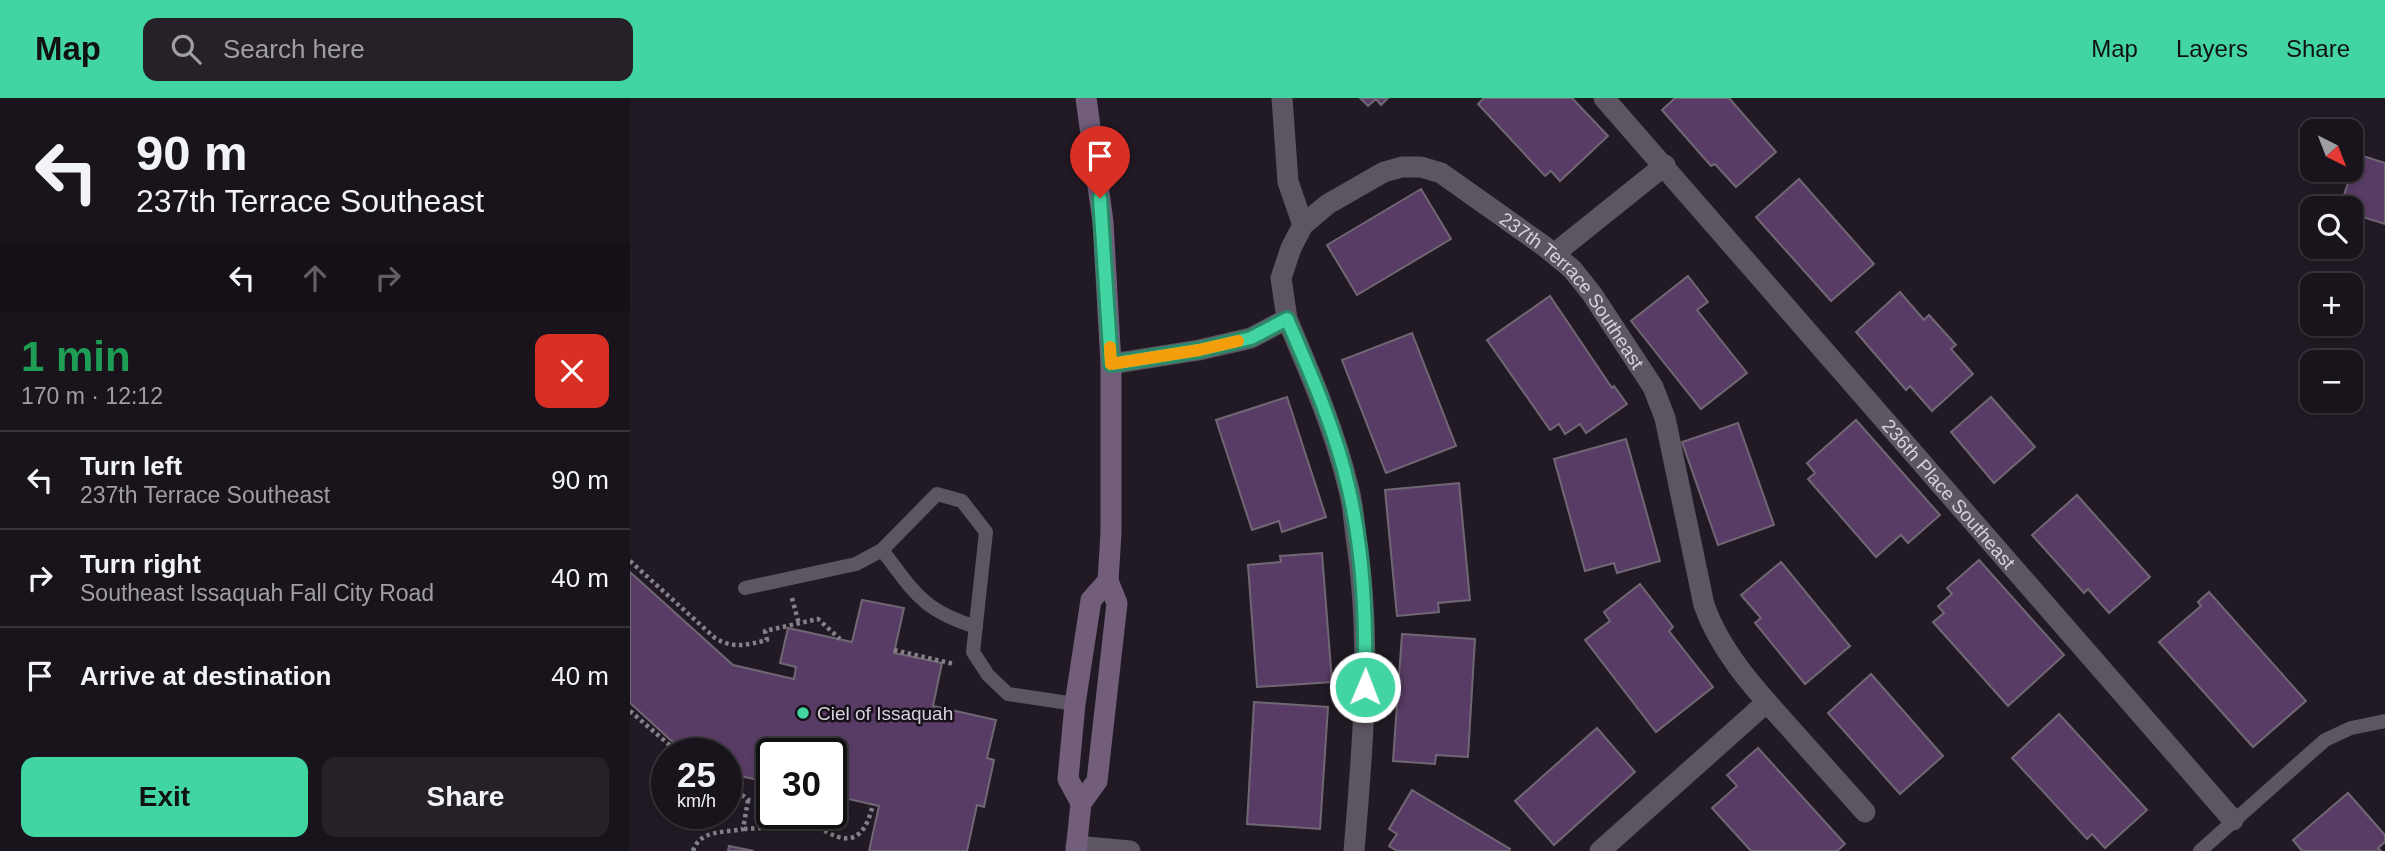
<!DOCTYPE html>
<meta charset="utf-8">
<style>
body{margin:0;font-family:Arial,sans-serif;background:#262128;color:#f1f3f6;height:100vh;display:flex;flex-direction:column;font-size:26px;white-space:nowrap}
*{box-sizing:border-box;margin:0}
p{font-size:23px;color:#9f9ea3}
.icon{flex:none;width:38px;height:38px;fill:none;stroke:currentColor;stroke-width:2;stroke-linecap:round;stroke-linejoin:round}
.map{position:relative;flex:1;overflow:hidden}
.side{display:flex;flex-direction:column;background:#19141b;width:630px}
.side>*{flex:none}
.top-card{background:#19141b;color:#f1f3f6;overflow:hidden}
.needle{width:46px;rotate:138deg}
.tools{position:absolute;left:1670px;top:21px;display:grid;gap:14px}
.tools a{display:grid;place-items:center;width:63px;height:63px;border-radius:14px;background:#19141b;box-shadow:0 4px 10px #0003,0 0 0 2px #37333a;font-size:35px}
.speed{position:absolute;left:21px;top:640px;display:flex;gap:14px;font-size:35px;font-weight:700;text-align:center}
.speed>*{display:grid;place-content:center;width:91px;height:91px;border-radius:50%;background:#19141b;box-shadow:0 4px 10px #0003,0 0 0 2px #37333a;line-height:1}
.speed small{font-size:18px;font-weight:400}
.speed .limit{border:4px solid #111;border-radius:10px;background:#fff;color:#111}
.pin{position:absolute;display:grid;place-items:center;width:60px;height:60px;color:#fff;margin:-72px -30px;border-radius:50% 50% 50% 0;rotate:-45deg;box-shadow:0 0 7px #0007}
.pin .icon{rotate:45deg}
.me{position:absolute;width:77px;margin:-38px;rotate:1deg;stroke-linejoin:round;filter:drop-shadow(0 0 5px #0008)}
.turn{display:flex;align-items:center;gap:24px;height:147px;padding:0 21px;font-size:32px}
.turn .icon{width:91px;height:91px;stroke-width:2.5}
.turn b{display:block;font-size:49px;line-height:60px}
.lanes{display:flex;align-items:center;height:66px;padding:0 21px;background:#0003;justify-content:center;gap:35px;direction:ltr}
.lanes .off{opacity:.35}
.round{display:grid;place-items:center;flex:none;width:74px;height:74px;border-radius:14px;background:#262128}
.overview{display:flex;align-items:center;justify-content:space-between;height:119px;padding:0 21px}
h1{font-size:42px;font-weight:600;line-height:52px;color:#1e9e55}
.cta{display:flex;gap:14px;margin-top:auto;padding:14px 21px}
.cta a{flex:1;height:80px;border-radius:14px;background:#42d4a1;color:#111;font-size:28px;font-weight:600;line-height:80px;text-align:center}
.cta a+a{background:#262128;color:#f1f3f6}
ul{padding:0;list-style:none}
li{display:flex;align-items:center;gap:21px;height:98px;padding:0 21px;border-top:2px solid #37333a}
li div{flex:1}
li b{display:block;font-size:26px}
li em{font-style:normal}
header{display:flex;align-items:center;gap:42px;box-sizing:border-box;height:98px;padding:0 35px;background:#42d4a1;color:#111}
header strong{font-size:33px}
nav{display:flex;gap:38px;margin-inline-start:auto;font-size:24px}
.search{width:490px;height:63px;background:#262128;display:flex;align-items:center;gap:18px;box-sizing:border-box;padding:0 24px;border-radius:14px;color:#9f9ea3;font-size:26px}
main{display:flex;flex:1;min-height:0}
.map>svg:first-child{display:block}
.building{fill:#593c65;stroke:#706774;stroke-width:2}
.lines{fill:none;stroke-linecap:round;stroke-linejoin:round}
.path{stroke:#857f87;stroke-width:4.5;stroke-dasharray:3.5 3.5;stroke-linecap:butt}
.lane{stroke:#5e5562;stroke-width:14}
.street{stroke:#5e5562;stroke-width:21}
.secondary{stroke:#725e7b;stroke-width:21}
.route-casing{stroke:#2b8a69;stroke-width:18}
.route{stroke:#42d4a1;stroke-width:12}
.slow{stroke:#f59e0b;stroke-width:12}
.poi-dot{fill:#42d4a1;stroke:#18111b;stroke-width:2.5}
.labels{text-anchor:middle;stroke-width:5;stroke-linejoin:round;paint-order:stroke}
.street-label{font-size:19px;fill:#d7d2d9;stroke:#18111b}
.poi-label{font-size:19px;fill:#d7d2d9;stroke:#18111b;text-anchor:start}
</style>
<header>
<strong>Map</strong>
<div class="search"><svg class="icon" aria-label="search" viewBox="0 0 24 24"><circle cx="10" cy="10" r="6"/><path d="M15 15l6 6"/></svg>Search here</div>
<nav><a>Map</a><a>Layers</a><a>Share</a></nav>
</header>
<main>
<section class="side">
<div class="top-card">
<div class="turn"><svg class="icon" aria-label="left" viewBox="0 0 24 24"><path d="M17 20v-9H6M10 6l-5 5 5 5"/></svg><div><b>90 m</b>237th Terrace Southeast</div></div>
<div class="lanes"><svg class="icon" aria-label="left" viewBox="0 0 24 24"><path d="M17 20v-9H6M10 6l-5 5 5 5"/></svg><svg class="icon off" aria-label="ahead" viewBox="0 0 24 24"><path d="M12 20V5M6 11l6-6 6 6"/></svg><svg class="icon off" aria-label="right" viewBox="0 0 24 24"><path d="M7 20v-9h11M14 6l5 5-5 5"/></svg></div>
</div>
<div class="overview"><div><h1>1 min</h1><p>170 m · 12:12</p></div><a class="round" style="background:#d93025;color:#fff"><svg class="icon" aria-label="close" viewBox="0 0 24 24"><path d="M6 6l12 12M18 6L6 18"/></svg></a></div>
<ul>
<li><svg class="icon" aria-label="left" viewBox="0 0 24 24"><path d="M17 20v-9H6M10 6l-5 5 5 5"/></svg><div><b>Turn left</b><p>237th Terrace Southeast</p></div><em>90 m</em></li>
<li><svg class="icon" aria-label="right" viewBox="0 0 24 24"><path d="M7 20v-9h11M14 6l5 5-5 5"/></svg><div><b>Turn right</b><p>Southeast Issaquah Fall City Road</p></div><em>40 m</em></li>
<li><svg class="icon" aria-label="arrive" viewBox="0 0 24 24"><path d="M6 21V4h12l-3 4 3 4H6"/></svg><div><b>Arrive at destination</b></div><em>40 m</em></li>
</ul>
<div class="cta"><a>Exit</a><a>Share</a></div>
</section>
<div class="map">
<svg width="1755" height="753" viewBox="0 0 1755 753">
<rect width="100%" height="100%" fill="#211a24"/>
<g class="building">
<path d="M730 0H758L751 7 746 1 738 8Z"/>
<path d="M854 0H942L978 38 930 83 921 73 915 78 848 6Z"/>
<path d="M1045 0H1099L1146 54 1106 89 1085 66 1081 68 1032 12Z"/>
<path d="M1727 56 1755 65V126L1720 115V110H1710Z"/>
<path d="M1169 81 1244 166 1201 203 1126 119Z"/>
<path d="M791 91 821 141 727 197 697 147Z"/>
<path d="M1058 178 1078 204 1067 212 1117 275 1071 311 1001 223Z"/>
<path d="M1270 194 1294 222 1299 217 1326 247 1321 251 1343 276 1302 313 1280 288 1276 292 1226 234Z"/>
<path d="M920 198 982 290 984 288 997 306 956 335 950 326 935 336 929 326 920 332 857 242Z"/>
<path d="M782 235 826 348 756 375 712 262Z"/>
<path d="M657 299 696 419 652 434 649 423 622 432 586 322Z"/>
<path d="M1361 299 1405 349 1364 385 1321 334Z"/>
<path d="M1226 322 1310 417 1278 445 1271 437 1246 459 1178 381 1185 375 1177 365Z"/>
<path d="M1108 325 1144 427 1088 447 1052 344Z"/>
<path d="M996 341 1030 463 987 475 984 465 955 473 924 361Z"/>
<path d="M829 385 840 502 808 505 809 514 767 518 755 392Z"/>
<path d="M1447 397 1520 479 1479 515 1458 491 1454 495 1402 437Z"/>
<path d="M692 455 702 584 627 589 618 467 651 464 650 458Z"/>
<path d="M1349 462 1434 557 1378 608 1303 524 1314 515 1308 508 1322 496 1317 490Z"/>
<path d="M1151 464 1220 548 1175 586 1125 525 1131 520 1111 497Z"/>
<path d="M0 474 103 567 164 581 166 569 150 565 158 530 222 544 232 502 274 510 264 555 312 565 303 608 366 622 357 660 364 662 354 709 347 707 337 753H239L249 708 201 697V656H142V685L96 675V656H56L0 605Z"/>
<path d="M1010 486 1043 529 1039 533 1083 589 1026 634 955 542 980 523 974 514Z"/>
<path d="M1579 494 1676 603 1623 649 1529 544 1571 508 1568 504Z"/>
<path d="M772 536 845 541 838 659 806 657 805 666 763 663Z"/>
<path d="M1241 576 1313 658 1270 696 1198 615Z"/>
<path d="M624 604 698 609 690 731 617 726Z"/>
<path d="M1429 616 1517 712 1475 750 1462 736 1457 741 1382 660Z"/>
<path d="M967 630 1005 674 924 747 885 703Z"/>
<path d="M1128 650 1215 746 1207 753H1121L1082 710 1107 688 1097 677Z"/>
<path d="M782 692 880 751 879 753H767L759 748 767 736 759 731Z"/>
<path d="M1718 695 1755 737V744L1748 750 1751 753H1672L1663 742Z"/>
<path d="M99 748 124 753H98Z"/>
</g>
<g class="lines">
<g class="path">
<path d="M0 463 85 540C103 551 117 547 137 542L135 533 188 521 210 541"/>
<path d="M162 500 169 526"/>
<path d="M264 552 324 566"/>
<path d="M0 613 50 656"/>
<path d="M96 683 118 702 142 703"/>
<path d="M186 716V727C217 749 234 745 243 706"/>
<path d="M114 731 186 727"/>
<path d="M63 753C70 731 95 735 113 731L118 702"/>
</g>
<g class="lane">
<path d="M115 490 226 466 252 452"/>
<path d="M346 529C292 512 285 495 252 452L307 396 332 403 356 434 343 554 358 577 378 596 445 606"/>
<path d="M1570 753 1695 642 1721 630 1755 623"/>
</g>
<g class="street">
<path d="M652 0 658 84 673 127"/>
<path id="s1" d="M974 0 1603 722"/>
<path d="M924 156 1035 67"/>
<path d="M657 221C681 277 705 333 719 392 723 407 724 423 726 439 742 544 733 648 724 753"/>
<path id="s2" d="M481 266 569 252 621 240 657 221 651 180 661 150 673 127 698 106 754 74 772 69H791L811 75 914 148 942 171 962 196 1023 289 1035 320 1074 507C1091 555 1126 592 1160 630 1185 658 1210 686 1235 714"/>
<path d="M446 748 500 753"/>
<path d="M970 753 1137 604"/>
</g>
<g class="secondary">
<path d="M451 705 438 681 445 606 461 502 478 483"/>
<path d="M446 753 451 705 467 683 487 505 478 483 481 435V266L473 124 456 0"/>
</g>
</g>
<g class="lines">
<defs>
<path id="route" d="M470 100 481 266 569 252 621 240 657 221C681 276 706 333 719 392 734 457 736 524 735 589"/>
</defs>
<use href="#route" class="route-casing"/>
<use href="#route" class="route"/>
<path class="slow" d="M480 249 481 266 569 252 608 243"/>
</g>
<circle class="poi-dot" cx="173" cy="615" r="7"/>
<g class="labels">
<g class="street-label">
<text dy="7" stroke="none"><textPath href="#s2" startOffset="616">237th Terrace Southeast</textPath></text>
<text dy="7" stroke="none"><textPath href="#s1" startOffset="525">236th Place Southeast</textPath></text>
</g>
<g class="poi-label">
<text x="187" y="622">Ciel of Issaquah</text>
</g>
</g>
</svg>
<div class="tools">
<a><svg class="needle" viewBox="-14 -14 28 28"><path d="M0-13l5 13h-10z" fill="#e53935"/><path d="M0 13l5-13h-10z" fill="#9f9ea3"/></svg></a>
<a><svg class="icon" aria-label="search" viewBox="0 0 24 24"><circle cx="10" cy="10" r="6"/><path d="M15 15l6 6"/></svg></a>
<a>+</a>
<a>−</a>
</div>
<div class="speed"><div>25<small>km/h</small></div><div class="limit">30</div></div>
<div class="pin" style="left:470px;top:100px;background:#d93025"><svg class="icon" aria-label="arrive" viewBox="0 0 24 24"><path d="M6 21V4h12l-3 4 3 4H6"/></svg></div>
<svg class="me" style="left:735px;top:589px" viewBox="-20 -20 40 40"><circle r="17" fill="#42d4a1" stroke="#fff" stroke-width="3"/><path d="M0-11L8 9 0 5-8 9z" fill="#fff"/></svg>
</div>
</main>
